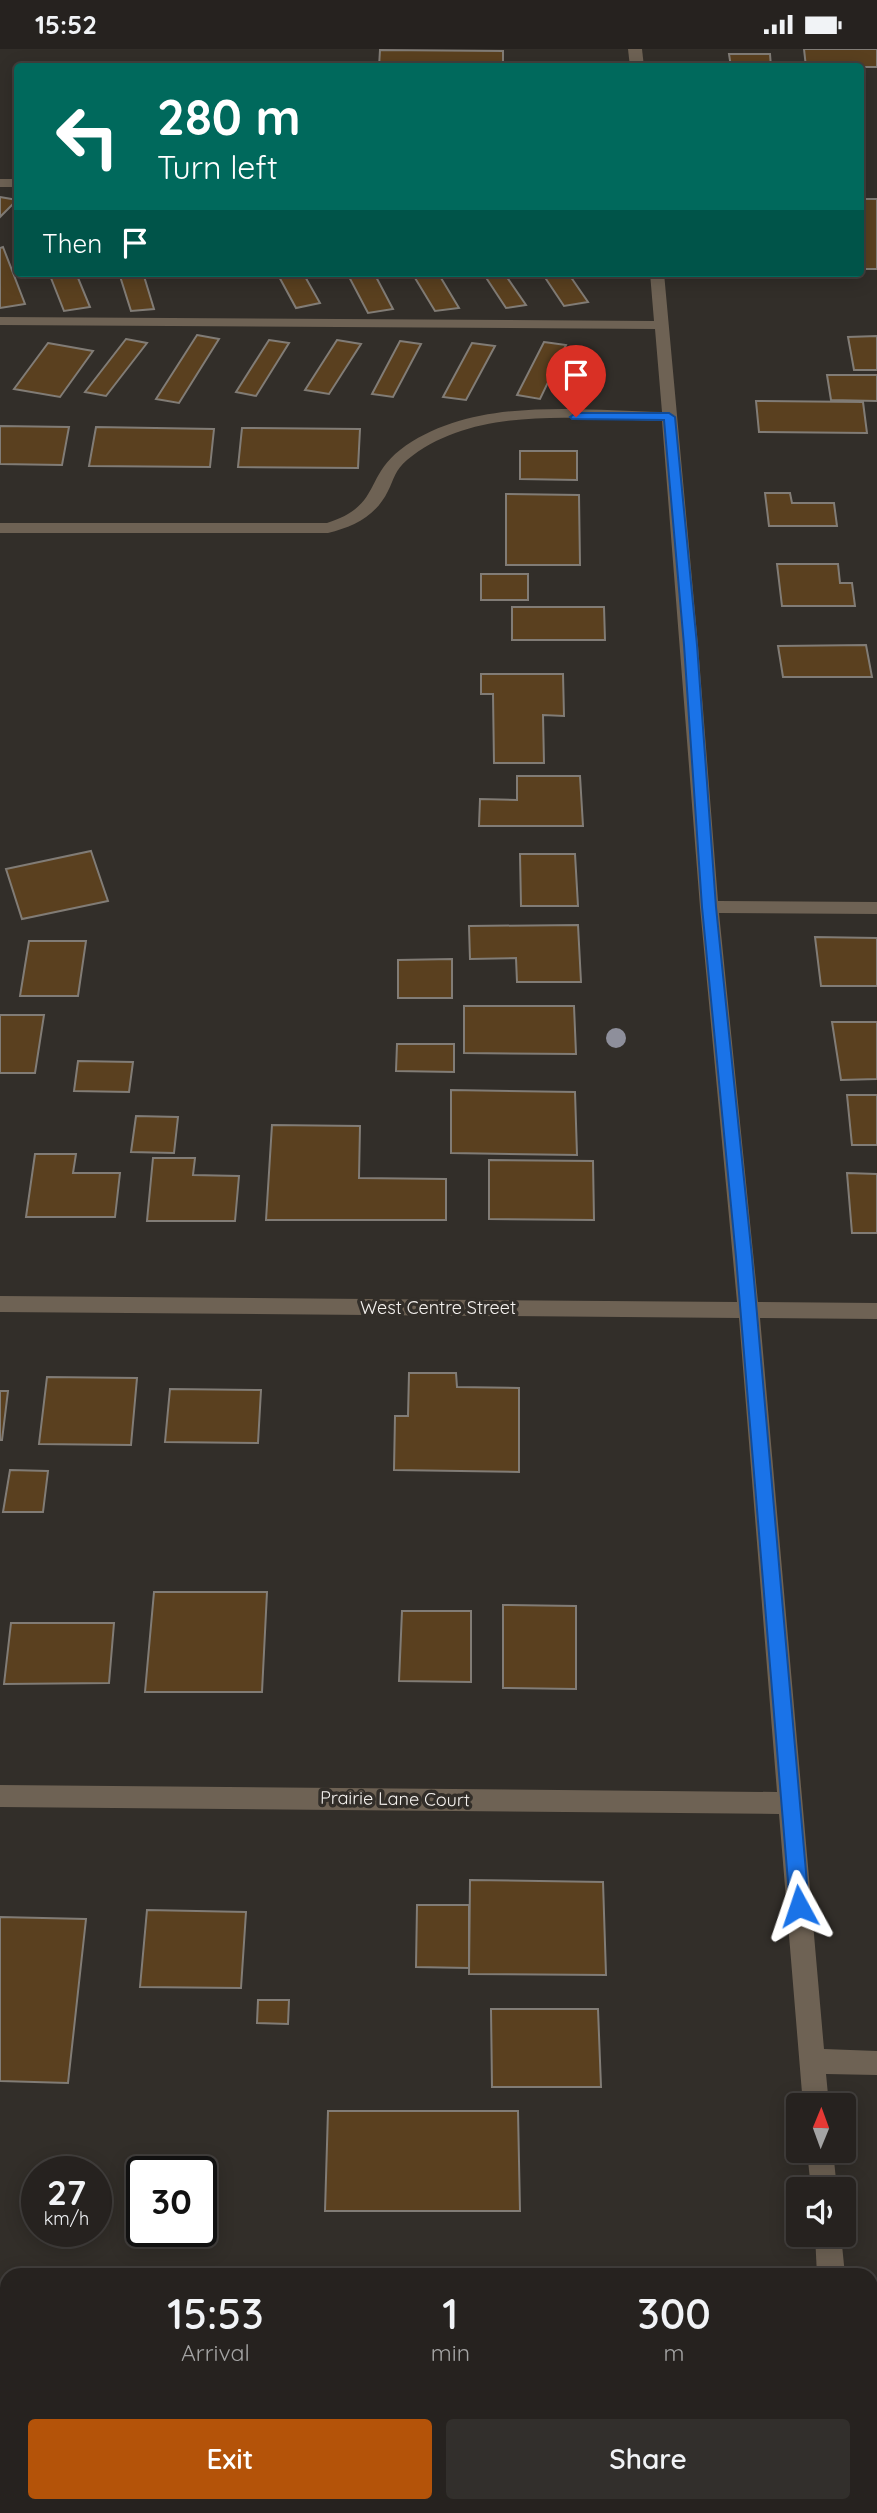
<!DOCTYPE html>
<style>
body{margin:0;font-family:Quicksand,sans-serif;background:#322f2c;color:#f1f3f6;height:100vh;display:flex;flex-direction:column;font-size:26px;white-space:nowrap}
*{box-sizing:border-box;margin:0}
p{font-size:23px;color:#a4a4a4}
.icon{flex:none;width:38px;height:38px;fill:none;stroke:currentColor;stroke-width:2;stroke-linecap:round;stroke-linejoin:round}
.map{position:relative;flex:1;overflow:hidden}
.side{position:absolute;left:0px;top:2219px;width:878px;height:245px;display:flex;flex-direction:column;background:#26221f;border-radius:21px 21px 0 0;box-shadow:0 4px 18px #0003,0 0 0 2px #423f3d}
.side>*{flex:none}
.top-card{position:absolute;left:14px;top:14px;width:850px;height:214px;border-radius:7px;box-shadow:0 4px 18px #0003,0 0 0 2px #423f3d;background:#00695c;color:#fff;overflow:hidden}
.needle{width:46px;rotate:1deg}
.controls{position:absolute;left:786px;top:2044px;display:grid;gap:14px}
.controls a{display:grid;place-items:center;width:70px;height:70px;border-radius:7px;background:#26221f;box-shadow:0 4px 18px #0003,0 0 0 2px #423f3d;font-size:35px}
.speed{position:absolute;left:21px;top:2107px;display:flex;gap:14px;font-size:35px;font-weight:700;text-align:center}
.speed>*{display:grid;place-content:center;width:91px;height:91px;border-radius:50%;background:#26221f;box-shadow:0 4px 18px #0003,0 0 0 2px #423f3d;line-height:1}
.speed small{font-size:18px;font-weight:400}
.speed .limit{border:4px solid #111;border-radius:10px;background:#fff;color:#111}
.pin{position:absolute;display:grid;place-items:center;width:60px;height:60px;color:#fff;margin:-72px -30px;border-radius:50% 50% 50% 0;rotate:-45deg;box-shadow:0 0 7px #0007}
.pin .icon{rotate:45deg}
.me{position:absolute;width:77px;margin:-38px;rotate:355deg;stroke-linejoin:round;filter:drop-shadow(0 0 5px #0008)}
.turn{display:flex;align-items:center;gap:24px;height:147px;padding:0 28px;font-size:32px}
.turn .icon{width:91px;height:91px;stroke-width:2.5}
.turn b{display:block;font-size:49px;line-height:60px}
.then{display:flex;align-items:center;height:66px;padding:0 28px;background:#0003;gap:14px;font-size:26px}
.eta{display:flex;justify-content:space-evenly;align-items:center;height:119px;text-align:center}
.eta b{font-size:42px;font-weight:600;line-height:49px}
.button{display:flex;gap:14px;margin-top:auto;padding:14px 28px}
.button a{flex:1;height:80px;border-radius:7px;background:#b45309;color:#fff;font-size:28px;font-weight:600;line-height:80px;text-align:center}
.button a+a{background:#322f2c;color:#f1f3f6}
.status{display:flex;justify-content:space-between;align-items:center;height:49px;padding:0 35px;background:#26221f;direction:ltr}
.status svg{height:19px;fill:currentColor}
.map>svg:first-child{display:block}
.building{fill:#5a401f;stroke:#817c76;stroke-width:2}
.lines{fill:none;stroke-linecap:round;stroke-linejoin:round}
.minor{fill:#6e6254;fill-rule:evenodd}
.tree{fill:#8e8f9b}
.route{fill:#1a73e8;stroke:#114b97;stroke-width:2}
.labels{text-anchor:middle;stroke-width:7;stroke-linejoin:round;paint-order:stroke}
.street-label{font-size:18px;fill:#f5f2ef;stroke:#322e29}
</style>
<div class="status"><b>15:52</b><svg viewBox="0 0 49 12"><path d="M0 12V9h3v3zM5 12V6h3v6zM10 12V3h3v9zM15 12V0h3v12zM26 1h20v11H26zM47 4h2v5h-2z"/></svg></div>
<div class="map">
<svg width="877" height="2464" viewBox="0 0 877 2464">
<rect width="100%" height="100%" fill="#322e29"/>
<g class="building">
<path d="M804 0H877V18H806Z"/>
<path d="M380 1 503 2V18H379Z"/>
<path d="M729 5H770L771 18H731Z"/>
<path d="M0 148 17 151 0 168Z"/>
<rect x="861" y="150" width="16" height="70"/>
<path d="M3 198 25 255 0 259V199Z"/>
<path d="M49 224H76L90 258 64 262Z"/>
<path d="M119 224H143L154 260 131 262Z"/>
<path d="M277 224H303L320 254 296 259Z"/>
<path d="M347 224H374L393 260 368 264Z"/>
<path d="M412 224H438L459 259 435 262Z"/>
<path d="M483 224H504L526 256 506 259Z"/>
<path d="M542 224H568L588 253 564 257Z"/>
<path d="M197 286 219 290 179 354 156 350Z"/>
<path d="M877 287V321H854L848 288Z"/>
<path d="M126 290 147 294 106 347 85 343Z"/>
<path d="M269 291 289 294 256 347 236 343Z"/>
<path d="M337 291 361 295 329 345 305 341Z"/>
<path d="M400 292 421 295 393 348 372 345Z"/>
<path d="M544 293 566 296 540 350 517 346Z"/>
<path d="M48 294 93 302 60 348 14 340Z"/>
<path d="M472 294 495 297 466 351 443 348Z"/>
<path d="M827 326H877V352L831 351Z"/>
<path d="M756 352 863 353 867 384 759 383Z"/>
<path d="M0 377 69 378 62 416 0 415Z"/>
<path d="M96 378 214 380 210 418 89 417Z"/>
<path d="M242 379 360 380 358 419 238 418Z"/>
<path d="M520 402H577V431L520 430Z"/>
<path d="M765 444H790L792 454H834L837 477H769Z"/>
<path d="M506 445 579 446 580 516H506Z"/>
<path d="M777 515H838L840 534H852L855 557H782Z"/>
<rect x="481" y="525" width="47" height="26"/>
<path d="M512 558H604L605 591H512Z"/>
<path d="M866 596 872 628H783L778 597Z"/>
<path d="M481 625H563L564 667 543 666 544 714H494L493 645H481Z"/>
<path d="M517 727H580L583 777H479L480 750 517 751Z"/>
<path d="M91 802 108 852 22 870 6 820Z"/>
<path d="M520 805H575L578 857H521Z"/>
<path d="M578 876 581 933H517L516 909 470 910 469 877Z"/>
<path d="M815 888 877 889V937H821Z"/>
<path d="M29 892H86L78 947H20Z"/>
<path d="M452 910V949H398V911Z"/>
<path d="M464 957H574L576 1005 464 1004Z"/>
<path d="M0 966H44L35 1024H0Z"/>
<path d="M832 973H877V1030L841 1031Z"/>
<path d="M397 995H454V1023L396 1022Z"/>
<path d="M78 1012 133 1013 129 1043 74 1042Z"/>
<path d="M451 1041 575 1043 577 1106 451 1104Z"/>
<path d="M847 1046H877V1096H852Z"/>
<path d="M136 1067 178 1068 174 1104 131 1103Z"/>
<path d="M272 1076 360 1077 359 1129 446 1130V1171H266Z"/>
<path d="M35 1105H76L73 1124H120L115 1168H26Z"/>
<path d="M153 1109H195L193 1126 239 1127 235 1172H147Z"/>
<path d="M489 1111 593 1112 594 1171 489 1170Z"/>
<path d="M847 1124 877 1125V1184H852Z"/>
<path d="M409 1324H456L457 1338 519 1339V1423L394 1421 395 1367H408Z"/>
<path d="M47 1328 137 1329 131 1396 39 1395Z"/>
<path d="M170 1340 261 1341 258 1394 165 1393Z"/>
<path d="M0 1342H8L2 1391H0Z"/>
<path d="M10 1421 48 1422 43 1463H3Z"/>
<path d="M154 1543H267L262 1643H145Z"/>
<path d="M503 1556 576 1557V1640L503 1639Z"/>
<path d="M402 1562H471V1633L399 1632Z"/>
<path d="M11 1574H114L109 1634 4 1635Z"/>
<path d="M470 1831 603 1833 606 1926 469 1925Z"/>
<path d="M417 1856H469V1919L416 1918Z"/>
<path d="M147 1861 246 1863 241 1939 140 1938Z"/>
<path d="M0 1868 86 1870 68 2034 0 2032Z"/>
<path d="M258 1951H289L288 1975 257 1974Z"/>
<path d="M491 1960H598L601 2038H492Z"/>
<path d="M328 2062H518L520 2162H325Z"/>
<rect x="443" y="2457" width="83" height="7"/>
</g>
<g class="lines">
<g class="minor">
<path d="M628 0H642L644 18H630Z"/>
<rect x="0" y="130" width="18" height="8"/>
<path d="M650 224H664L698 596 718 852 877 853V865L719 864 758 1253 877 1254V1270L760 1269 824 2000 877 2002V2026L826 2025 829 2056H803L779 1765 0 1758V1736L777 1743 739 1269 0 1263V1247L737 1253 700 858 662 372C580 370 475 355 407 411 395 421 394 430 388 442 376 467 353 478 328 484H0V474H327C381 457 364 429 400 401 471 347 578 361 662 363L655 280 0 276V268L654 272Z"/>
<path d="M807 2102H833L837 2140H811Z"/>
<path d="M815 2186H841L845 2226H817Z"/>
<path d="M837 2457H865L866 2464H838Z"/>
</g>
</g>
<circle class="tree" cx="616" cy="989" r="10"/>
<path class="route" d="M576 364H669L675 368 697 596 716 858 752 1208 809 1857 806 1863 799 1866 793 1863 790 1857 736 1208 702 858 684 596 664 371 572 370 570 368Z"/>
<g class="labels">
<g class="street-label">
<text x="438" y="1265">West Centre Street</text>
<text transform="translate(395 1750) rotate(1)" y="6">Prairie Lane Court</text>
</g>
</g>
</svg>
<div class="controls">
<a><svg class="needle" viewBox="-14 -14 28 28"><path d="M0-13l5 13h-10z" fill="#e53935"/><path d="M0 13l5-13h-10z" fill="#a4a4a4"/></svg></a>
<a><svg class="icon" aria-label="sound" viewBox="0 0 24 24"><path d="M4 9h4l5-4v14l-5-4H4zM17 9q2 3 0 6"/></svg></a>
</div>
<div class="speed"><div>27<small>km/h</small></div><div class="limit">30</div></div>
<div class="pin" style="left:576px;top:368px;background:#d93025"><svg class="icon" aria-label="arrive" viewBox="0 0 24 24"><path d="M6 21V4h12l-3 4 3 4H6"/></svg></div>
<svg class="me" style="left:799px;top:1857px" viewBox="-20 -20 40 40"><path d="M0-17L14 15 0 8-14 15z" fill="#1a73e8" stroke="#fff" stroke-width="4"/></svg>
<div class="top-card">
<div class="turn"><svg class="icon" aria-label="left" viewBox="0 0 24 24"><path d="M17 20v-9H6M10 6l-5 5 5 5"/></svg><div><b>280 m</b>Turn left</div></div>
<div class="then">Then<svg class="icon" aria-label="arrive" viewBox="0 0 24 24"><path d="M6 21V4h12l-3 4 3 4H6"/></svg></div>
</div>
<section class="side">
<div class="eta">
<div><b>15:53</b><p>Arrival</p></div>
<div><b>1</b><p>min</p></div>
<div><b>300</b><p>m</p></div>
</div>
<div class="button"><a>Exit</a><a>Share</a></div>
</section>
</div>
